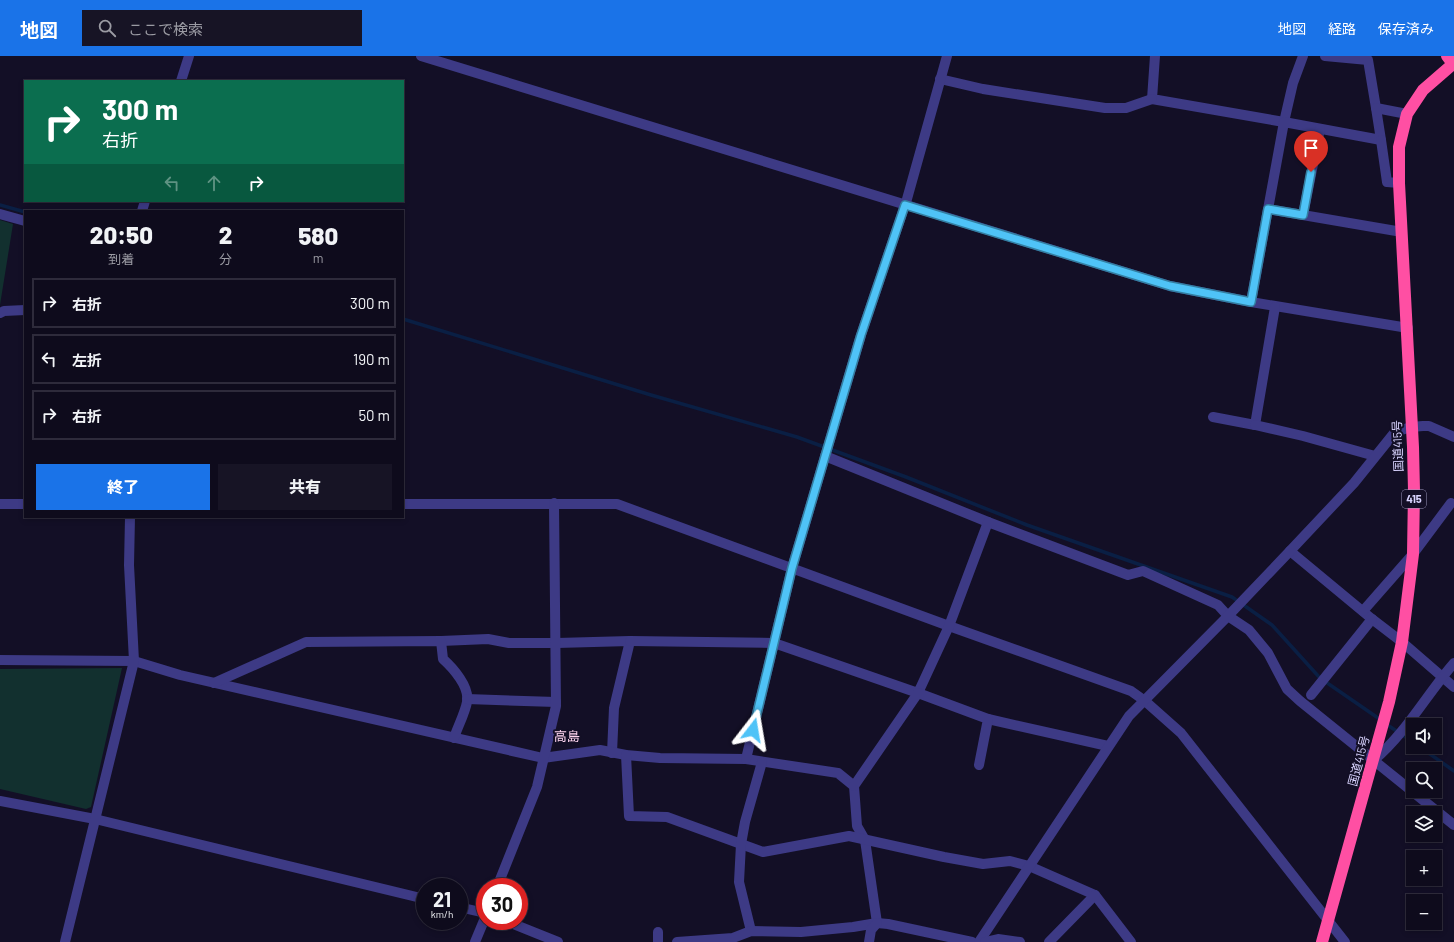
<!DOCTYPE html>
<html lang="ja">
<meta charset="utf-8">
<style>
body{margin:0;font-family:Barlow,"Noto Sans JP",sans-serif;background:#171425;color:#f1f3f6;height:100vh;display:flex;flex-direction:column;font-size:15px;white-space:nowrap}
*{box-sizing:border-box;margin:0}
p{font-size:13px;color:#9b9ba3}
.icon{flex:none;width:22px;height:22px;fill:none;stroke:currentColor;stroke-width:2;stroke-linecap:round;stroke-linejoin:round}
.map{position:relative;flex:1;overflow:hidden}
.details{position:absolute;left:24px;top:154px;width:380px;height:308px;display:flex;flex-direction:column;background:#0e0b1c;border-radius:0px;box-shadow:0 2px 6px #0003,0 0 0 1px #2e2b3b}
.details>*{flex:none}
.guide{position:absolute;left:24px;top:24px;width:380px;height:122px;border-radius:0px;box-shadow:0 2px 6px #0003,0 0 0 1px #2e2b3b;background:#0b6e4f;color:#fff;overflow:hidden}
.tools{position:absolute;left:1406px;top:662px;display:grid;gap:8px}
.tools a{display:grid;place-items:center;width:36px;height:36px;border-radius:0px;background:#0e0b1c;box-shadow:0 2px 6px #0003,0 0 0 1px #2e2b3b;font-size:20px}
.speed{position:absolute;left:416px;top:822px;display:flex;gap:8px;font-size:20px;font-weight:700;text-align:center}
.speed>*{display:grid;place-content:center;width:52px;height:52px;border-radius:50%;background:#0e0b1c;box-shadow:0 2px 6px #0003,0 0 0 1px #2e2b3b;line-height:1}
.speed small{font-size:10px;font-weight:400}
.speed .limit{border:6px solid #d22;background:#fff;color:#111}
.pin{position:absolute;display:grid;place-items:center;width:34px;height:34px;color:#fff;margin:-41px -17px;border-radius:50% 50% 50% 0;rotate:-45deg;box-shadow:0 0 4px #0007}
.pin .icon{rotate:45deg}
.me{position:absolute;width:44px;margin:-22px;rotate:14deg;stroke-linejoin:round;filter:drop-shadow(0 0 3px #0008)}
.turn{display:flex;align-items:center;gap:14px;height:84px;padding:0 12px;font-size:18px}
.turn .icon{width:52px;height:52px;stroke-width:2.5}
.turn b{display:block;font-size:28px;line-height:34px}
.lanes{display:flex;align-items:center;height:38px;padding:0 12px;background:#0003;justify-content:center;gap:20px;direction:ltr}
.lanes .off{opacity:.35}
.eta{display:flex;justify-content:space-evenly;align-items:center;height:68px;text-align:center}
.eta b{font-size:24px;font-weight:800;line-height:28px}
.action{display:flex;gap:8px;margin-top:auto;padding:8px 12px}
.action a{flex:1;height:46px;border-radius:0px;background:#1a73e8;color:#fff;font-size:16px;font-weight:800;line-height:46px;text-align:center}
.action a+a{background:#171425;color:#f1f3f6}
ul{padding:0;list-style:none}
li{display:flex;align-items:center;gap:12px;height:50px;margin:0 8px 6px;padding:0 4px;border:2px solid #2e2b3b;border-radius:0px}
li div{flex:1}
li b{display:block;font-size:15px}
li em{font-style:normal}
header{display:flex;align-items:center;gap:24px;box-sizing:border-box;height:56px;padding:0 20px;background:#1a73e8;color:#fff}
header strong{font-size:19px}
nav{display:flex;gap:22px;margin-inline-start:auto;font-size:14px}
.search{width:280px;height:36px;background:#171425;display:flex;align-items:center;gap:10px;box-sizing:border-box;padding:0 14px;border-radius:0px;color:#9b9ba3;font-size:15px}
.map>svg:first-child{display:block}
.green{fill:#12302f}
.lines{fill:none;stroke-linecap:round;stroke-linejoin:round}
.stream{stroke:#0a1f44;stroke-width:3.5}
.minor{stroke:#3d3a85;stroke-width:10}
.highway{stroke:#ff4fa3;stroke-width:12}
.route-casing{stroke:#337fa1;stroke-width:10}
.route{stroke:#4fc3f7;stroke-width:7}
.labels{text-anchor:middle;stroke-width:4;stroke-linejoin:round;paint-order:stroke}
.shield{fill:#130f26;stroke:#9e99be;stroke-width:1}
.shield-label{font-size:11px;font-weight:bold;fill:#d9d4ff}
.street-label{font-size:12px;fill:#d9d4ff;stroke:#130f26}
.neighbourhood-label{font-size:13px;fill:#ffd6f0;stroke:#130f26}
</style>
<header>
<strong>地図</strong>
<div class="search"><svg class="icon" aria-label="search" viewBox="0 0 24 24"><circle cx="10" cy="10" r="6"/><path d="M15 15l6 6"/></svg>ここで検索</div>
<nav><a>地図</a><a>経路</a><a>保存済み</a></nav>
</header>
<div class="map">
<svg width="1454" height="886" viewBox="0 0 1454 886">
<rect width="100%" height="100%" fill="#130f26"/>
<g class="green">
<path d="M0 164 13 168 0 249Z"/>
<path d="M122 612 91 751 86 753 0 733V613Z"/>
</g>
<g class="lines">
<g class="stream">
<path d="M0 149 25 156"/>
<path d="M403 263 651 339 797 381 906 421 1027 469 1232 541 1272 569 1320 622 1381 664"/>
<path d="M1386 668 1413 686"/>
<path d="M1420 691 1454 715"/>
</g>
<g class="minor">
<path d="M421 0 1170 230 1251 246"/>
<path d="M1155 0 1152 43 1284 66 1293 27 1303 0"/>
<path d="M1325 0 1368 4 1376 52 1407 58"/>
<path d="M940 23 983 33 1105 52H1126L1152 43"/>
<path d="M181 25 189 0"/>
<path d="M1376 52 1381 84 1284 66 1251 246 1408 272"/>
<path d="M1381 84 1387 126 1399 127"/>
<path d="M1268 153 1402 176"/>
<path d="M142 155 145 145"/>
<path d="M0 158 25 165"/>
<path d="M1303 159 1320 73"/>
<path d="M0 257 4 255 25 254"/>
<path d="M1213 361 1255 369 1275 251"/>
<path d="M1255 369 1303 380 1375 400"/>
<path d="M825 400 988 466"/>
<path d="M0 448H25"/>
<path d="M403 448H617L949 570 1131 635 1145 645 1181 677 1345 886"/>
<path d="M1290 495 1372 563 1402 586 1454 631"/>
<path d="M1363 555 1413 498 1451 447"/>
<path d="M441 585 488 583 509 587H557L630 585 614 652 612 697"/>
<path d="M630 585 774 587 918 637 949 570 988 466 1128 519 1143 515 1218 549 1228 560 1249 574 1268 597 1287 633 1300 645 1454 769"/>
<path d="M0 604 134 605 180 619 543 702 600 694 626 699 660 702 746 703 838 717 854 730 857 770 865 784 877 867"/>
<path d="M214 627 306 586 441 585 443 603C453 612 470 631 467 646 465 657 458 670 454 682"/>
<path d="M1311 639 1372 563"/>
<path d="M467 643 556 646"/>
<path d="M988 663 1108 690"/>
<path d="M626 699 629 760 667 761 763 796 849 780 944 801 983 808 1010 805 1029 810 1095 839 1131 886"/>
<path d="M746 703 792 512 861 279 907 143 947 0"/>
<path d="M1374 704C1406 677 1427 638 1454 607"/>
<path d="M854 730 918 637 988 663 979 709"/>
<path d="M0 745 95 763 425 843"/>
<path d="M497 831 537 731 556 650 554 447"/>
<path d="M459 851 485 857"/>
<path d="M506 865 558 886"/>
<path d="M751 875 739 826 741 788 745 766 762 706"/>
<path d="M658 876V886"/>
<path d="M65 886 134 605 129 509 130 461"/>
<path d="M475 886 485 862"/>
<path d="M677 886 733 882 751 875 801 876 853 871 877 867 888 868 972 886"/>
<path d="M869 886 871 874 877 867"/>
<path d="M979 886 1129 660 1228 560 1290 495 1354 427 1395 376 1411 371 1423 370H1429L1454 381"/>
<path d="M985 886 998 883 1020 886"/>
<path d="M1049 886 1095 839"/>
</g>
<path class="highway" d="M1322 886 1389 646 1402 586 1413 498 1414 435 1413 391 1399 127V91L1407 58 1423 34 1453 8 1447 0"/>
</g>
<g class="lines">
<defs>
<path id="route" d="M753 674 792 512 861 279 905 149 1170 230 1251 246 1268 153 1303 159 1311 116"/>
</defs>
<use href="#route" class="route-casing"/>
<use href="#route" class="route"/>
</g>
<g class="labels">
<rect class="shield" x="1402" y="434" width="24" height="18" rx="3"/>
<g class="shield-label">
<text x="1414" y="447">415</text>
</g>
<g class="street-label">
<text transform="translate(1398 390) rotate(-92)" y="4">国道415号</text>
<text transform="translate(1359 705) rotate(-75)" y="4">国道415号</text>
</g>
<g class="neighbourhood-label">
<text x="567" y="685">高島</text>
</g>
</g>
</svg>
<div class="tools">
<a><svg class="icon" aria-label="sound" viewBox="0 0 24 24"><path d="M4 9h4l5-4v14l-5-4H4zM17 9q2 3 0 6"/></svg></a>
<a><svg class="icon" aria-label="search" viewBox="0 0 24 24"><circle cx="10" cy="10" r="6"/><path d="M15 15l6 6"/></svg></a>
<a><svg class="icon" aria-label="layers" viewBox="0 0 24 24"><path d="M12 4l9 5-9 5-9-5zM3 14l9 5 9-5"/></svg></a>
<a>+</a>
<a>−</a>
</div>
<div class="speed"><div>21<small>km/h</small></div><div class="limit">30</div></div>
<div class="pin" style="left:1311px;top:116px;background:#d93025"><svg class="icon" aria-label="arrive" viewBox="0 0 24 24"><path d="M6 21V4h12l-3 4 3 4H6"/></svg></div>
<svg class="me" style="left:753px;top:674px" viewBox="-20 -20 40 40"><path d="M0-17L14 15 0 8-14 15z" fill="#4fc3f7" stroke="#fff" stroke-width="4"/></svg>
<div class="guide">
<div class="turn"><svg class="icon" aria-label="right" viewBox="0 0 24 24"><path d="M7 20v-9h11M14 6l5 5-5 5"/></svg><div><b>300 m</b>右折</div></div>
<div class="lanes"><svg class="icon off" aria-label="left" viewBox="0 0 24 24"><path d="M17 20v-9H6M10 6l-5 5 5 5"/></svg><svg class="icon off" aria-label="ahead" viewBox="0 0 24 24"><path d="M12 20V5M6 11l6-6 6 6"/></svg><svg class="icon" aria-label="right" viewBox="0 0 24 24"><path d="M7 20v-9h11M14 6l5 5-5 5"/></svg></div>
</div>
<section class="details">
<div class="eta">
<div><b>20:50</b><p>到着</p></div>
<div><b>2</b><p>分</p></div>
<div><b>580</b><p>m</p></div>
</div>
<ul>
<li><svg class="icon" aria-label="right" viewBox="0 0 24 24"><path d="M7 20v-9h11M14 6l5 5-5 5"/></svg><div><b>右折</b></div><em>300 m</em></li>
<li><svg class="icon" aria-label="left" viewBox="0 0 24 24"><path d="M17 20v-9H6M10 6l-5 5 5 5"/></svg><div><b>左折</b></div><em>190 m</em></li>
<li><svg class="icon" aria-label="right" viewBox="0 0 24 24"><path d="M7 20v-9h11M14 6l5 5-5 5"/></svg><div><b>右折</b></div><em>50 m</em></li>
</ul>
<div class="action"><a>終了</a><a>共有</a></div>
</section>
</div>
